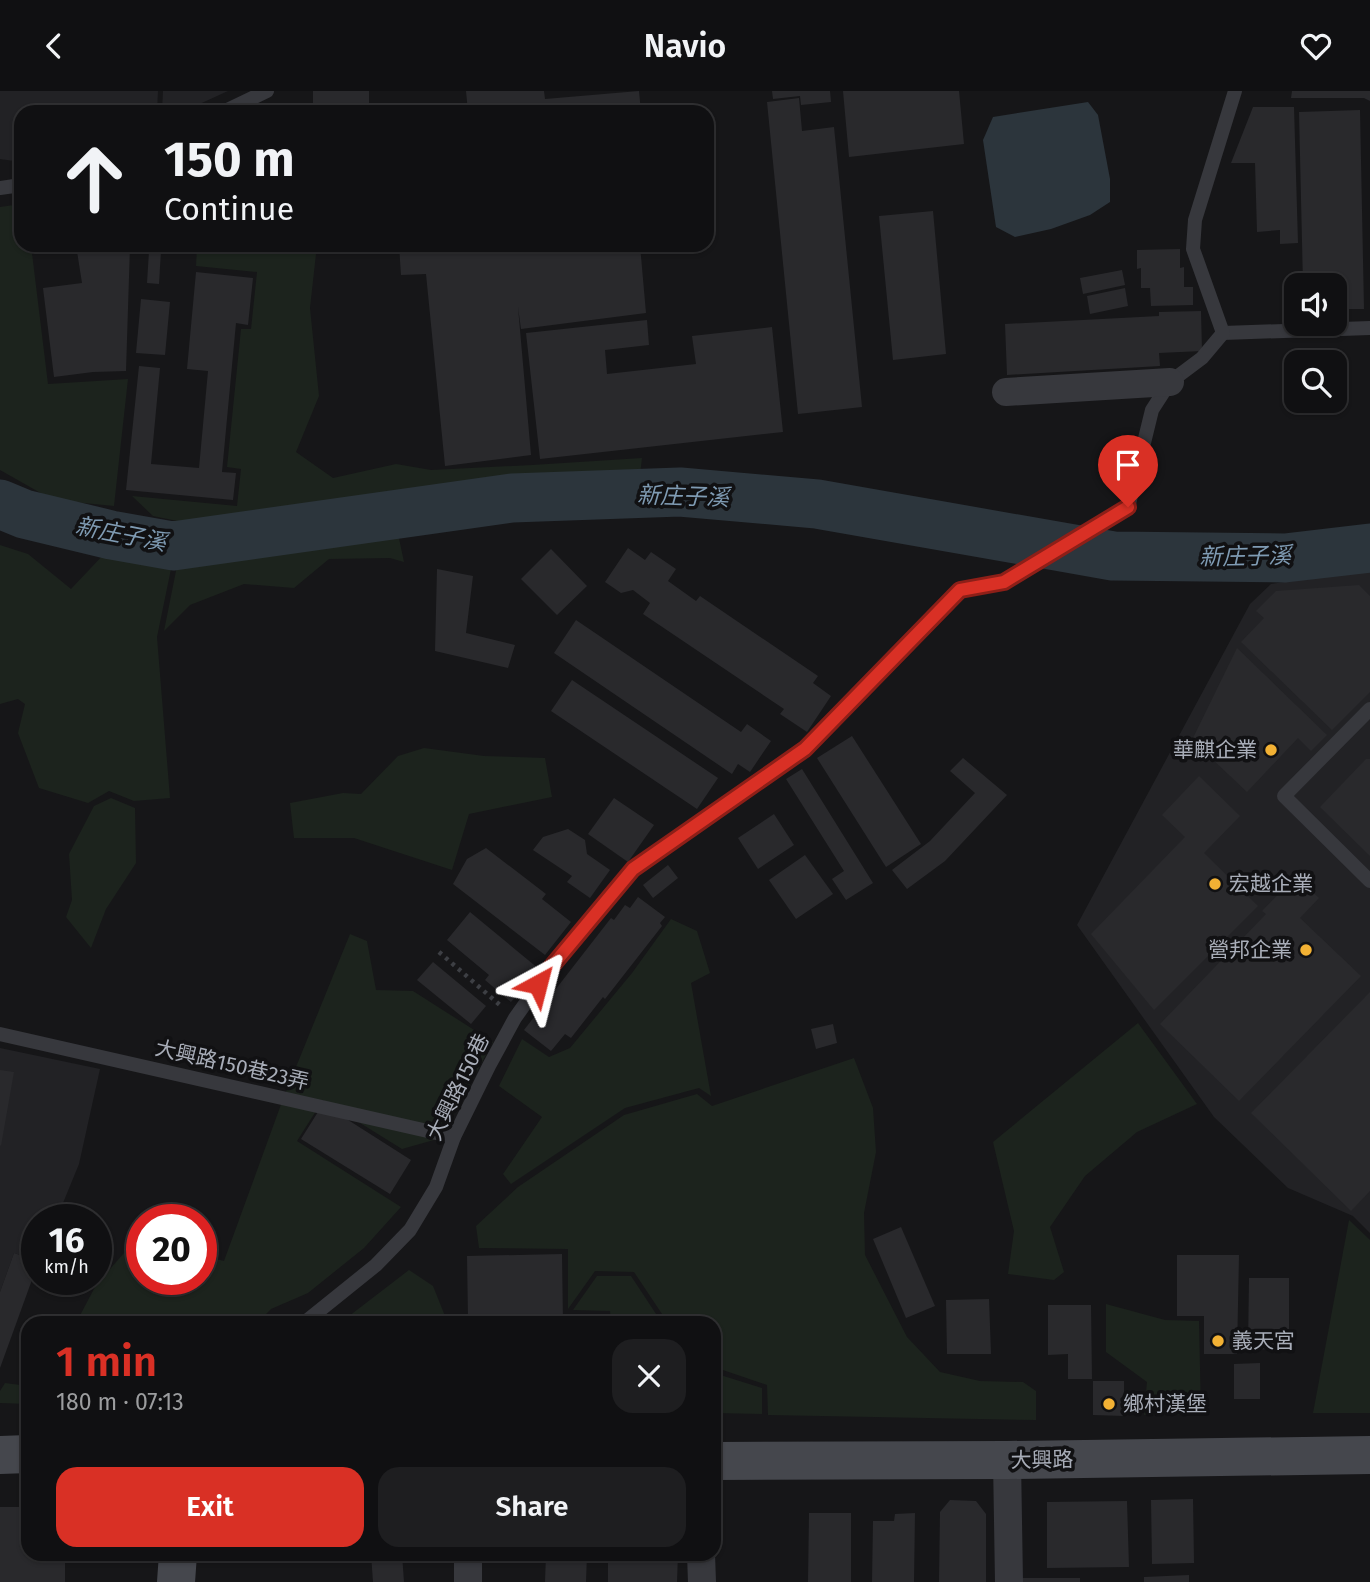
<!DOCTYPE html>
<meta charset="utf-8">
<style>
body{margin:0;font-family:"Fira Sans","Noto Sans TC",sans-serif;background:#1e1e20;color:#f1f3f6;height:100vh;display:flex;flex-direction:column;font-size:26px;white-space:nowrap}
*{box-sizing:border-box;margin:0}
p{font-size:23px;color:#9c9d9f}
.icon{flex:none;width:38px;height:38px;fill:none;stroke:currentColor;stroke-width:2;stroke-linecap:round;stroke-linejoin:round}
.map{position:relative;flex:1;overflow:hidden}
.sheet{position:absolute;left:21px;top:1225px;width:700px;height:245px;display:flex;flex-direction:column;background:#101012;border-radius:21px;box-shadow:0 2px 5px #0004,0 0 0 2px #303032}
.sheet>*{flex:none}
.top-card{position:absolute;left:14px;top:14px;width:700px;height:147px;border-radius:21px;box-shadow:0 2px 5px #0004,0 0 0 2px #303032;background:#101012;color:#f1f3f6;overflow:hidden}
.buttons{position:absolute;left:1284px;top:182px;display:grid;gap:14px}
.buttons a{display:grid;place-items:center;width:63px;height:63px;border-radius:14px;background:#101012;box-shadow:0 2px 5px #0004,0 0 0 2px #303032;font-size:35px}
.speed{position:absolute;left:21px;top:1113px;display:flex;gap:14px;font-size:35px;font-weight:700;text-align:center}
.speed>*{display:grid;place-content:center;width:91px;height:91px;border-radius:50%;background:#101012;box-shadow:0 2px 5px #0004,0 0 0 2px #303032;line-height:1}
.speed small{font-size:18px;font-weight:400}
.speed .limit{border:10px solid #d22;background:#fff;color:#111}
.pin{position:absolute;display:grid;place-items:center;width:60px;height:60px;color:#fff;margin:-72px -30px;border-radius:50% 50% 50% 0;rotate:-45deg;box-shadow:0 0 7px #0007}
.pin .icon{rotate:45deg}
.me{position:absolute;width:77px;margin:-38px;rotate:38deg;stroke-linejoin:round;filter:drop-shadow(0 0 5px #0008)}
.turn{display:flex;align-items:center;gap:24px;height:147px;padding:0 35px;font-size:32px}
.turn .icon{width:91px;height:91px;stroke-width:2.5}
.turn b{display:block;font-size:49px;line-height:60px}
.round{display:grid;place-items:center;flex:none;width:74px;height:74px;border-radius:21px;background:#1e1e20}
.summary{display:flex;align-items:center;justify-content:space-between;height:119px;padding:0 35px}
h1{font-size:42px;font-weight:600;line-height:52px;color:#d93025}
.primary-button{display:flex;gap:14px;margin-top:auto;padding:14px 35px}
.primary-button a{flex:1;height:80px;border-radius:21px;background:#d93025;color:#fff;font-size:28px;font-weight:600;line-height:80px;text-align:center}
.primary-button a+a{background:#1e1e20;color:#f1f3f6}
header{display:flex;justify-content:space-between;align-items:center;height:91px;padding:0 35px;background:#101012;font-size:32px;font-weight:600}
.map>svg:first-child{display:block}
.built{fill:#222225}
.green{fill:#1c231d}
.water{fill:#2c353c}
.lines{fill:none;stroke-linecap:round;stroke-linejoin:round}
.river{stroke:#2c353c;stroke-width:49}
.building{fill:#29292c}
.path{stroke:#3d3f44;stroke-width:4.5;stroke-dasharray:3.5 5;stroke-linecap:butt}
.lane{stroke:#37383d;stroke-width:14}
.street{stroke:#37383d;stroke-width:28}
.secondary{stroke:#45474d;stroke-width:38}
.route-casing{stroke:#8d1f18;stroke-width:18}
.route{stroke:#d93025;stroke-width:12}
.poi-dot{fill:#f2b134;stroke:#111113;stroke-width:2.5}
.labels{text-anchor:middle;stroke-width:7;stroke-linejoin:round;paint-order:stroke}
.poi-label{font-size:21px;fill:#a8adb8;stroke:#111113;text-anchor:start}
.street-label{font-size:21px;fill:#a8adb8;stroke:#111113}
.water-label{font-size:23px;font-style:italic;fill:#7f9bb3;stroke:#111113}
</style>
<header><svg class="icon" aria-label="back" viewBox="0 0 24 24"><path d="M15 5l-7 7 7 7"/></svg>Navio<svg class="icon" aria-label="heart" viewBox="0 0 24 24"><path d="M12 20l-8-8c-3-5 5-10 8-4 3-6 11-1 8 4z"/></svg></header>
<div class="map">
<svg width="1370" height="1491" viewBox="0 0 1370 1491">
<rect width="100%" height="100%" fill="#161618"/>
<g class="built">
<path d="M0 0H158L157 21H21V71L0 68Z"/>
<path d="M163 0H228L182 21H162Z"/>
<path d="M1370 478V1142L1353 1125 1288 1097 1214 1026 1077 834 1250 513 1271 493Z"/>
<path d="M0 957 100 978 79 1073 56 1129H37V1170L14 1162 0 1201Z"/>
</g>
<g class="green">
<path d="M21 113V154H31L48 293 128 288 114 415 53 409 0 379V116Z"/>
<path d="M201 154H317L310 217 319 305 296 361 333 387 396 373 431 379 532 374 642 367 640 384 437 399 296 426 241 432H187L153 425 132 405 237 415 241 378 227 376 241 238H251L257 181 196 175 197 156Z"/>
<path d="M397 438 404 471 390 467 329 468 294 497 244 493 190 514 164 540 178 470 329 451Z"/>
<path d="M0 454 28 463 71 498 107 460 171 478 157 546 170 707 134 710 109 700 88 712 39 697 18 642 25 613 18 608 0 613Z"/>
<path d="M424 657 484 665 545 667 552 706 469 723 452 779 354 747H294L290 712 343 702 361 703 398 665Z"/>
<path d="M111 707 135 717 136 772 106 818 91 857 66 826 72 809 69 763 94 715Z"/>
<path d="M671 828 697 840 710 882 691 892 711 1005 699 997 625 1017 511 1093 503 1083 542 1026 499 995 522 948 549 966 570 957 632 882Z"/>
<path d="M350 843 367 850 376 899 413 900 493 951 441 1047 402 1058 323 1009 297 1050 401 1116 364 1157 308 1202 271 1218 257 1232H76L96 1194 138 1146 142 1147V1188H201V1164L224 1170 283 1008Z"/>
<path d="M1138 932 1197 1013 1137 1041 1085 1085 1050 1136 1064 1181 1054 1189 1008 1183 1014 1140 993 1051Z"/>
<path d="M854 967 873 1017 876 1061 864 1122 865 1164 907 1246 940 1281 980 1290 1023 1291 1036 1300V1329L768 1324 767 1294 714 1276V1232H668L634 1181 595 1180 568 1218V1158L479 1157 476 1135 518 1096 624 1024 697 1003 712 1015Z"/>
<path d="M1349 1129 1370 1149V1322H1313Z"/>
<path d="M409 1179 433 1195 447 1230 476 1232H340Z"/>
<path d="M597 1185H631L662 1232H611L610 1220 573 1219Z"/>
<path d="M1106 1213 1165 1229 1199 1230 1201 1323 1144 1324 1147 1291 1106 1261Z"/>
<path d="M714 1282 762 1297V1323L714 1322Z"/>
<path d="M5 1292 28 1295V1313L0 1312V1300Z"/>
</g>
<path class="water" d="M1088 11 1098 24 1110 88V111L1090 124 1051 138 1015 146 996 136 983 49 993 26Z"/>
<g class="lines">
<path class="river" d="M0 413 24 423 111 444 173 455 512 407 680 401 817 413 1113 465 1285 467 1370 457"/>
</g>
<g class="building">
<rect x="313" y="0" width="56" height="21"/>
<path d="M466 0H544L545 8 639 0 641 21H468Z"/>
<path d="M772 0H830L831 11 801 14 800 5 773 8Z"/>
<path d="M843 0H959L964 53 849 66Z"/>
<path d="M1292 0H1370V10L1364 7H1291Z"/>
<path d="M799 7 802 40 834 36 862 316 798 323 767 11Z"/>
<path d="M1253 16H1294L1298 152 1280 153V139L1257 141 1255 72H1231Z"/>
<path d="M1360 19 1364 218H1335V194H1303L1299 21Z"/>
<path d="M933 120 946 263 893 269 879 125Z"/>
<path d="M76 154 130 155 126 280 93 281 54 286 43 197 82 192Z"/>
<path d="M399 154H640L646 222 521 238 518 216 531 364 445 375 426 183 401 184Z"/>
<path d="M1180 158V177L1184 176V196H1193V214L1151 215 1150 197H1141V177L1137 178V159Z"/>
<path d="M149 160H161L159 193 147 192Z"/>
<path d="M1122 179 1125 194 1083 203 1080 187Z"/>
<path d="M196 181 253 187 248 234 236 232 222 381 236 382 233 409 126 399 139 275 160 277 151 373 199 377 208 280 187 278Z"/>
<path d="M1125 197 1128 215 1090 223 1087 205Z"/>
<path d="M141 208 170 211 165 264 136 262Z"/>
<path d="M1201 220 1202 260 1159 262 1160 275 1007 284 1005 233 1159 225V221Z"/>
<path d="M647 229 649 254 605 259 607 283 696 273 692 245 772 236 783 341 540 368 526 242Z"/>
<path d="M628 457 645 469 651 461 676 478 668 490 696 510 700 505 818 585 813 592 831 605 807 641 780 623 784 618 643 523 650 512 633 499 621 502 605 491Z"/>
<path d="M551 458 587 495 557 524 521 488Z"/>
<path d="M437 478 473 485 466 542 515 554 508 577 435 560Z"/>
<path d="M1359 494 1370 505V601L1332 639 1241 551 1264 527 1256 520 1276 500Z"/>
<path d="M576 529 741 641 747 633 771 650 750 681 738 673 732 683 554 562Z"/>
<path d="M1237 557 1327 644 1311 660 1298 647 1247 701 1192 649Z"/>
<path d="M572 589 718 687 697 718 551 620Z"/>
<path d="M852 645 921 753 886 776 817 667Z"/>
<path d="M963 667 1007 704 945 770 907 798 892 779 930 750 975 702 950 680Z"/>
<path d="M1366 668H1370V765L1320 716Z"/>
<path d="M802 678 873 792 846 809 832 788 844 780 786 688Z"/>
<path d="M1199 685 1240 725 1204 762 1258 815 1154 919 1091 843 1185 746 1162 724Z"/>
<path d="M614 707 654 734 628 771 588 743Z"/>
<path d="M774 723 794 754 758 778 738 747Z"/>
<path d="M568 738 585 749 587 763 610 779 590 807 567 791 572 785 533 759 543 746Z"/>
<path d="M486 757 546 803 542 808 571 831 545 864 453 793 467 768Z"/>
<path d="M805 764 833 803 796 828 769 789Z"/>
<path d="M668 774 678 787 653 807 643 794Z"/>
<path d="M1296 785 1319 807 1300 827 1361 885 1239 1010 1160 933 1266 823 1262 820Z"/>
<path d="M638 806 665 826 660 832 662 835 605 908 603 906 571 947 565 943 551 960 524 939 611 827 614 829 625 814 630 817Z"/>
<path d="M470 821 539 878 511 911 485 889 489 884 447 849Z"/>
<path d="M433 871 486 915 471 933 417 889Z"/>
<path d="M1370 901V1100L1351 1120 1251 1022Z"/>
<path d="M833 933 837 952 816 958 811 938Z"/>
<path d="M0 979 14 981 1 1055 0 1054Z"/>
<path d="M323 1013 411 1069 390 1103 301 1048Z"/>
<path d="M901 1136 935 1215 906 1227 873 1148Z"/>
<path d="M14 1162 37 1170V1175L0 1277V1201Z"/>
<path d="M562 1163 563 1232H503V1226L468 1227 467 1165Z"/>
<path d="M1177 1164H1239L1237 1263H1204V1225H1177Z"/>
<path d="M1249 1187H1289V1259L1248 1258Z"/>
<path d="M989 1208 991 1263H947L946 1209Z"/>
<path d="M1048 1214H1091L1092 1288H1068V1263L1048 1264Z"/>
<rect x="582" y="1225" width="23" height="7"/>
<path d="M1260 1272V1308H1234V1273Z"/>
<path d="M1093 1290H1124V1325L1093 1324Z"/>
<path d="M1193 1408 1194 1472 1152 1473 1151 1409Z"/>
<path d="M950 1409 976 1410 986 1423V1491H939L940 1421Z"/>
<path d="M1127 1410 1129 1476 1047 1477V1411Z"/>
<path d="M0 1416H28V1463H65V1491H0Z"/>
<path d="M809 1422H851V1491H808Z"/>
<path d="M915 1422 914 1491H872L873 1430H894L895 1423Z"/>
<path d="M371 1463H402L404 1491H373Z"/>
<path d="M546 1463H587L586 1491H545Z"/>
<path d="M608 1463H678L677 1491H608Z"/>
<path d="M1189 1484V1491H1144V1486Z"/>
<rect x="1022" y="1487" width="58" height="4"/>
</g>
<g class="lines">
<path class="path" d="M439 861 501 915"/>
<g class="lane">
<path d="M223 21 267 0"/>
<path d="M0 97 21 94"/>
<path d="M1223 242 1370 237"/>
<path d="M1370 618 1284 705 1370 790"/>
<path d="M0 943 454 1046"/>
<path d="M304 1232 376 1174 410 1139 436 1096 454 1046 489 975 515 927 552 875 633 778 805 658 960 499 1005 491 1128 417 1152 319 1170 291 1202 267 1223 242 1193 158 1195 129 1235 0"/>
</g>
<g class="street">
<path d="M1006 301 1170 291"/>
<path d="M1007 1369 1009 1491"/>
<path d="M701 1463 702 1491"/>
<path d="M468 1491V1463"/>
</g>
<g class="secondary">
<path d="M0 1364 28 1363"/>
<path d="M714 1370 1007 1369 1370 1364"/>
<path d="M176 1491 178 1463"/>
</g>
</g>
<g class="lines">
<defs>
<path id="route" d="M538 893 552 875 633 778 805 658 960 499 1004 491 1128 416"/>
</defs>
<use href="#route" class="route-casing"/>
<use href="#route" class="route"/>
</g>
<g class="poi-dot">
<circle cx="1271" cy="659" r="7"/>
<circle cx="1215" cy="793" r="7"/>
<circle cx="1306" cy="859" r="7"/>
<circle cx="1218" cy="1250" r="7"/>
<circle cx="1109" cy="1313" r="7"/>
</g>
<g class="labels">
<g class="poi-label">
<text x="1257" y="666" text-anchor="end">華麒企業</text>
<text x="1229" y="800">宏越企業</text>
<text x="1292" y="866" text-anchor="end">營邦企業</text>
<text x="1232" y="1257">義天宮</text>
<text x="1123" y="1320">鄉村漢堡</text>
</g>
<g class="street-label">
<text transform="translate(232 974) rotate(13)" y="7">大興路150巷23弄</text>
<text transform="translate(458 996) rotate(-64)" y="7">大興路150巷</text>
<text transform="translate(1042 1369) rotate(-1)" y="7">大興路</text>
</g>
<g class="water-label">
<text transform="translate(683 405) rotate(2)" y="8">新庄子溪</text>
<text transform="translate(121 443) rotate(11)" y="8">新庄子溪</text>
<text transform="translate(1245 465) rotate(-1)" y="8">新庄子溪</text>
</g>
</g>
</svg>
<div class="buttons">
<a><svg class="icon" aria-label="sound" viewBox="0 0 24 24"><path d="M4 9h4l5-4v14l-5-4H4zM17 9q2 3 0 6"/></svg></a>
<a><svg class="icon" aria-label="search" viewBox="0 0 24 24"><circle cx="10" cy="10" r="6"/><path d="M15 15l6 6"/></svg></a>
</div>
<div class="speed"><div>16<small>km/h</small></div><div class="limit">20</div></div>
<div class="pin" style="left:1128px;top:416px;background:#d93025"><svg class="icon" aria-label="arrive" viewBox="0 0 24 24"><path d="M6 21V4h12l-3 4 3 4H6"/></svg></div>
<svg class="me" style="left:538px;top:893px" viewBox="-20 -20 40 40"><path d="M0-17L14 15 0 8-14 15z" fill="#d93025" stroke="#fff" stroke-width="4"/></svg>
<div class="top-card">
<div class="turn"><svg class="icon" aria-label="ahead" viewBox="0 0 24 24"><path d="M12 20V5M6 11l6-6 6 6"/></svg><div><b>150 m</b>Continue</div></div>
</div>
<section class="sheet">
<div class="summary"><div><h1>1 min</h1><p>180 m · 07:13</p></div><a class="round"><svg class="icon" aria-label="close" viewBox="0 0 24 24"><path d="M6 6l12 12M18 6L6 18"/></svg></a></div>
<div class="primary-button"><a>Exit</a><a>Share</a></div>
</section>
</div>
